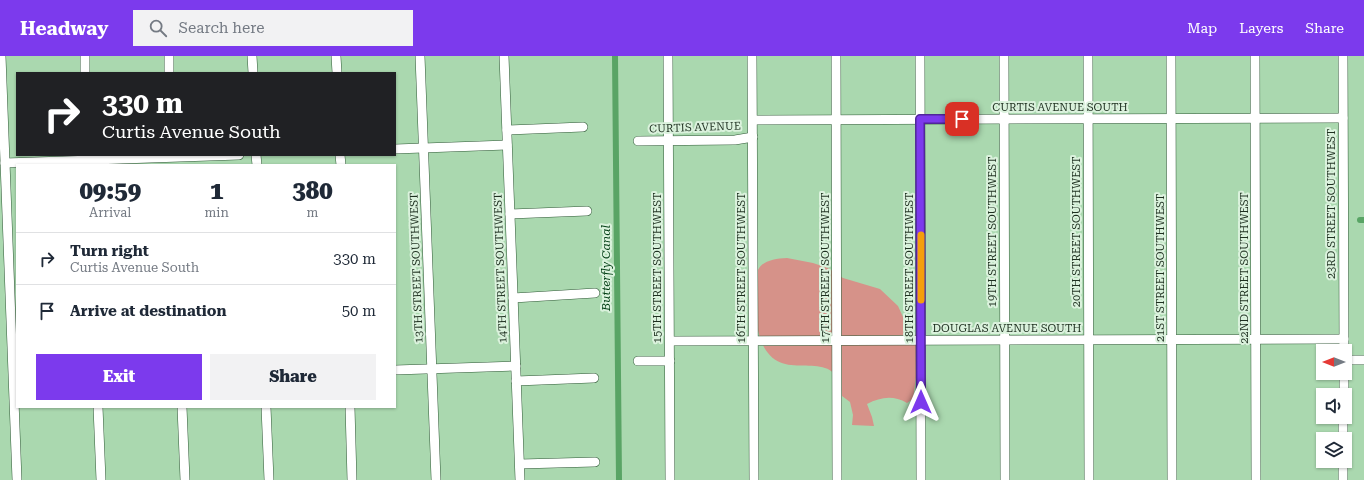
<!DOCTYPE html>
<style>
body{margin:0;font-family:"Roboto Serif",serif;background:#f2f2f3;color:#1f2937;height:100vh;display:flex;flex-direction:column;font-size:15px;white-space:nowrap}
*{box-sizing:border-box;margin:0}
p{font-size:13px;color:#747a83}
.icon{flex:none;width:22px;height:22px;fill:none;stroke:currentColor;stroke-width:2;stroke-linecap:round;stroke-linejoin:round}
.map{position:relative;flex:1;overflow:hidden}
.side{position:absolute;left:16px;top:108px;width:380px;height:244px;display:flex;flex-direction:column;background:#fff;border-radius:0px;box-shadow:0 1px 3px #0004}
.side>*{flex:none}
.guide{position:absolute;left:16px;top:16px;width:380px;height:84px;border-radius:0px;box-shadow:0 1px 3px #0004;background:#202124;color:#fff;overflow:hidden}
.needle{width:26px;rotate:270deg}
.controls{position:absolute;left:1316px;top:288px;display:grid;gap:8px}
.controls a{display:grid;place-items:center;width:36px;height:36px;border-radius:0px;background:#fff;box-shadow:0 1px 3px #0004;font-size:20px}
.pin{position:absolute;display:grid;place-items:center;width:34px;height:34px;color:#fff;margin:-17px;border-radius:8px;box-shadow:0 2px 6px #0006}
.me{position:absolute;width:44px;margin:-22px;rotate:0deg;stroke-linejoin:round;filter:drop-shadow(0 0 3px #0008)}
.turn{display:flex;align-items:center;gap:14px;height:84px;padding:0 20px;font-size:18px}
.turn .icon{width:52px;height:52px;stroke-width:2.5}
.turn b{display:block;font-size:28px;line-height:34px}
.eta{display:flex;justify-content:space-evenly;align-items:center;height:68px;text-align:center}
.eta b{font-size:24px;font-weight:800;line-height:28px}
.primary-button{display:flex;gap:8px;margin-top:auto;padding:8px 20px}
.primary-button a{flex:1;height:46px;border-radius:0px;background:#7c3aed;color:#fff;font-size:16px;font-weight:800;line-height:46px;text-align:center}
.primary-button a+a{background:#f2f2f3;color:#1f2937}
ul{padding:0;list-style:none}
li{display:flex;align-items:center;gap:12px;height:52px;padding:0 20px;border-top:1px solid #e0e1e3}
li div{flex:1}
li b{display:block;font-size:15px}
li em{font-style:normal}
header{display:flex;align-items:center;gap:24px;box-sizing:border-box;height:56px;padding:0 20px;background:#7c3aed;color:#fff}
header strong{font-size:19px}
nav{display:flex;gap:22px;margin-inline-start:auto;font-size:14px}
.search{width:280px;height:36px;background:#f2f2f3;display:flex;align-items:center;gap:10px;box-sizing:border-box;padding:0 14px;border-radius:0px;color:#747a83;font-size:15px}
.map>svg:first-child{display:block}
.green{fill:#d69289}
.lines{fill:none;stroke-linecap:round;stroke-linejoin:round}
.canal{stroke:#59a465;stroke-width:6}
.minor-casing{stroke:#2f5936;stroke-width:10}
.minor{stroke:#fff;stroke-width:9}
.route-casing{stroke:#51269a;stroke-width:10}
.route{stroke:#7c3aed;stroke-width:7}
.slow{stroke:#f59e0b;stroke-width:7}
.labels{text-anchor:middle;stroke-width:4;stroke-linejoin:round;paint-order:stroke}
.street-label{font-size:11px;fill:#1e3020;stroke:#dbf2dd}
.water-label{font-size:12px;font-style:italic;fill:#013d13;stroke:#dbf2dd}
</style>
<header>
<strong>Headway</strong>
<div class="search"><svg class="icon" aria-label="search" viewBox="0 0 24 24"><circle cx="10" cy="10" r="6"/><path d="M15 15l6 6"/></svg>Search here</div>
<nav><a>Map</a><a>Layers</a><a>Share</a></nav>
</header>
<div class="map">
<svg width="1364" height="424" viewBox="0 0 1364 424">
<rect width="100%" height="100%" fill="#aad8af"/>
<path class="green" d="M787 202 813 207 828 212 843 222 880 233 898 250 908 272 917 280 918 307 913 343 907 347C893 339 881 341 867 348L872 361 874 370 852 369 853 359 850 346 842 340C838 288 790 326 768 297 753 279 756 248 756 226 755 206 770 203 787 202Z"/>
<g class="lines">
<g class="canal">
<path d="M615 0 619 424"/>
<path d="M1360 164H1364"/>
</g>
<defs>
<g id="minor">
<path d="M1 0 17 424"/>
<path d="M85 0V17"/>
<path d="M169 0V17"/>
<path d="M252 0 253 17"/>
<path d="M336 0 337 17"/>
<path d="M420 0 436 424"/>
<path d="M504 0 520 424"/>
<path d="M668 0 670 424"/>
<path d="M752 0 754 424"/>
<path d="M836 0 837 424"/>
<path d="M920 0 921 424"/>
<path d="M1004 0 1005 424"/>
<path d="M1088 0 1089 424"/>
<path d="M1171 0 1172 424"/>
<path d="M1255 0 1256 424"/>
<path d="M1343 0 1344 295"/>
<path d="M753 64 1343 62"/>
<path d="M507 74 583 71"/>
<path d="M638 85 735 84 753 81"/>
<path d="M395 93 507 89"/>
<path d="M256 99 257 109"/>
<path d="M340 99 341 109"/>
<path d="M5 107 239 99"/>
<path d="M510 158 587 155"/>
<path d="M513 242 595 237"/>
<path d="M670 285 1344 283"/>
<path d="M1345 304H1364"/>
<path d="M638 305H670"/>
<path d="M395 314 516 310"/>
<path d="M516 325 594 322"/>
<path d="M1344 339V317"/>
<path d="M98 351 101 424"/>
<path d="M182 351 185 424"/>
<path d="M266 351 269 424"/>
<path d="M350 351 352 424"/>
<path d="M1343 383V361"/>
<path d="M520 408 595 406"/>
<path d="M1343 424V405"/>
</g>
</defs>
<use href="#minor" class="minor-casing"/>
<use href="#minor" class="minor"/>
</g>
<g class="lines">
<defs>
<path id="route" d="M921 346 920 63H962"/>
</defs>
<use href="#route" class="route-casing"/>
<use href="#route" class="route"/>
<path class="slow" d="M921 179V244"/>
</g>
<g class="labels">
<g class="street-label">
<text x="1060" y="55">CURTIS AVENUE SOUTH</text>
<text transform="translate(695 71) rotate(-2)" y="4">CURTIS AVENUE</text>
<text transform="translate(1331 148) rotate(-90)" y="4">23RD STREET SOUTHWEST</text>
<text transform="translate(992 176) rotate(-90)" y="4">19TH STREET SOUTHWEST</text>
<text transform="translate(1076 176) rotate(-90)" y="4">20TH STREET SOUTHWEST</text>
<text transform="translate(416 212) rotate(-92)" y="4">13TH STREET SOUTHWEST</text>
<text transform="translate(500 212) rotate(-92)" y="4">14TH STREET SOUTHWEST</text>
<text transform="translate(657 212) rotate(-90)" y="4">15TH STREET SOUTHWEST</text>
<text transform="translate(741 212) rotate(-90)" y="4">16TH STREET SOUTHWEST</text>
<text transform="translate(825 212) rotate(-90)" y="4">17TH STREET SOUTHWEST</text>
<text transform="translate(909 212) rotate(-90)" y="4">18TH STREET SOUTHWEST</text>
<text transform="translate(1160 212) rotate(-90)" y="4">21ST STREET SOUTHWEST</text>
<text transform="translate(1244 212) rotate(-90)" y="4">22ND STREET SOUTHWEST</text>
<text x="1007" y="276">DOUGLAS AVENUE SOUTH</text>
</g>
<g class="water-label">
<text transform="translate(606 212) rotate(-90)" y="4">Butterfly Canal</text>
</g>
</g>
</svg>
<div class="controls">
<a><svg class="needle" viewBox="-14 -14 28 28"><path d="M0-13l5 13h-10z" fill="#e53935"/><path d="M0 13l5-13h-10z" fill="#747a83"/></svg></a>
<a><svg class="icon" aria-label="sound" viewBox="0 0 24 24"><path d="M4 9h4l5-4v14l-5-4H4zM17 9q2 3 0 6"/></svg></a>
<a><svg class="icon" aria-label="layers" viewBox="0 0 24 24"><path d="M12 4l9 5-9 5-9-5zM3 14l9 5 9-5"/></svg></a>
</div>
<div class="pin" style="left:962px;top:63px;background:#d93025"><svg class="icon" aria-label="arrive" viewBox="0 0 24 24"><path d="M6 21V4h12l-3 4 3 4H6"/></svg></div>
<svg class="me" style="left:921px;top:346px" viewBox="-20 -20 40 40"><path d="M0-17L14 15 0 8-14 15z" fill="#7c3aed" stroke="#fff" stroke-width="4"/></svg>
<div class="guide">
<div class="turn"><svg class="icon" aria-label="right" viewBox="0 0 24 24"><path d="M7 20v-9h11M14 6l5 5-5 5"/></svg><div><b>330 m</b>Curtis Avenue South</div></div>
</div>
<section class="side">
<div class="eta">
<div><b>09:59</b><p>Arrival</p></div>
<div><b>1</b><p>min</p></div>
<div><b>380</b><p>m</p></div>
</div>
<ul>
<li><svg class="icon" aria-label="right" viewBox="0 0 24 24"><path d="M7 20v-9h11M14 6l5 5-5 5"/></svg><div><b>Turn right</b><p>Curtis Avenue South</p></div><em>330 m</em></li>
<li><svg class="icon" aria-label="arrive" viewBox="0 0 24 24"><path d="M6 21V4h12l-3 4 3 4H6"/></svg><div><b>Arrive at destination</b></div><em>50 m</em></li>
</ul>
<div class="primary-button"><a>Exit</a><a>Share</a></div>
</section>
</div>
